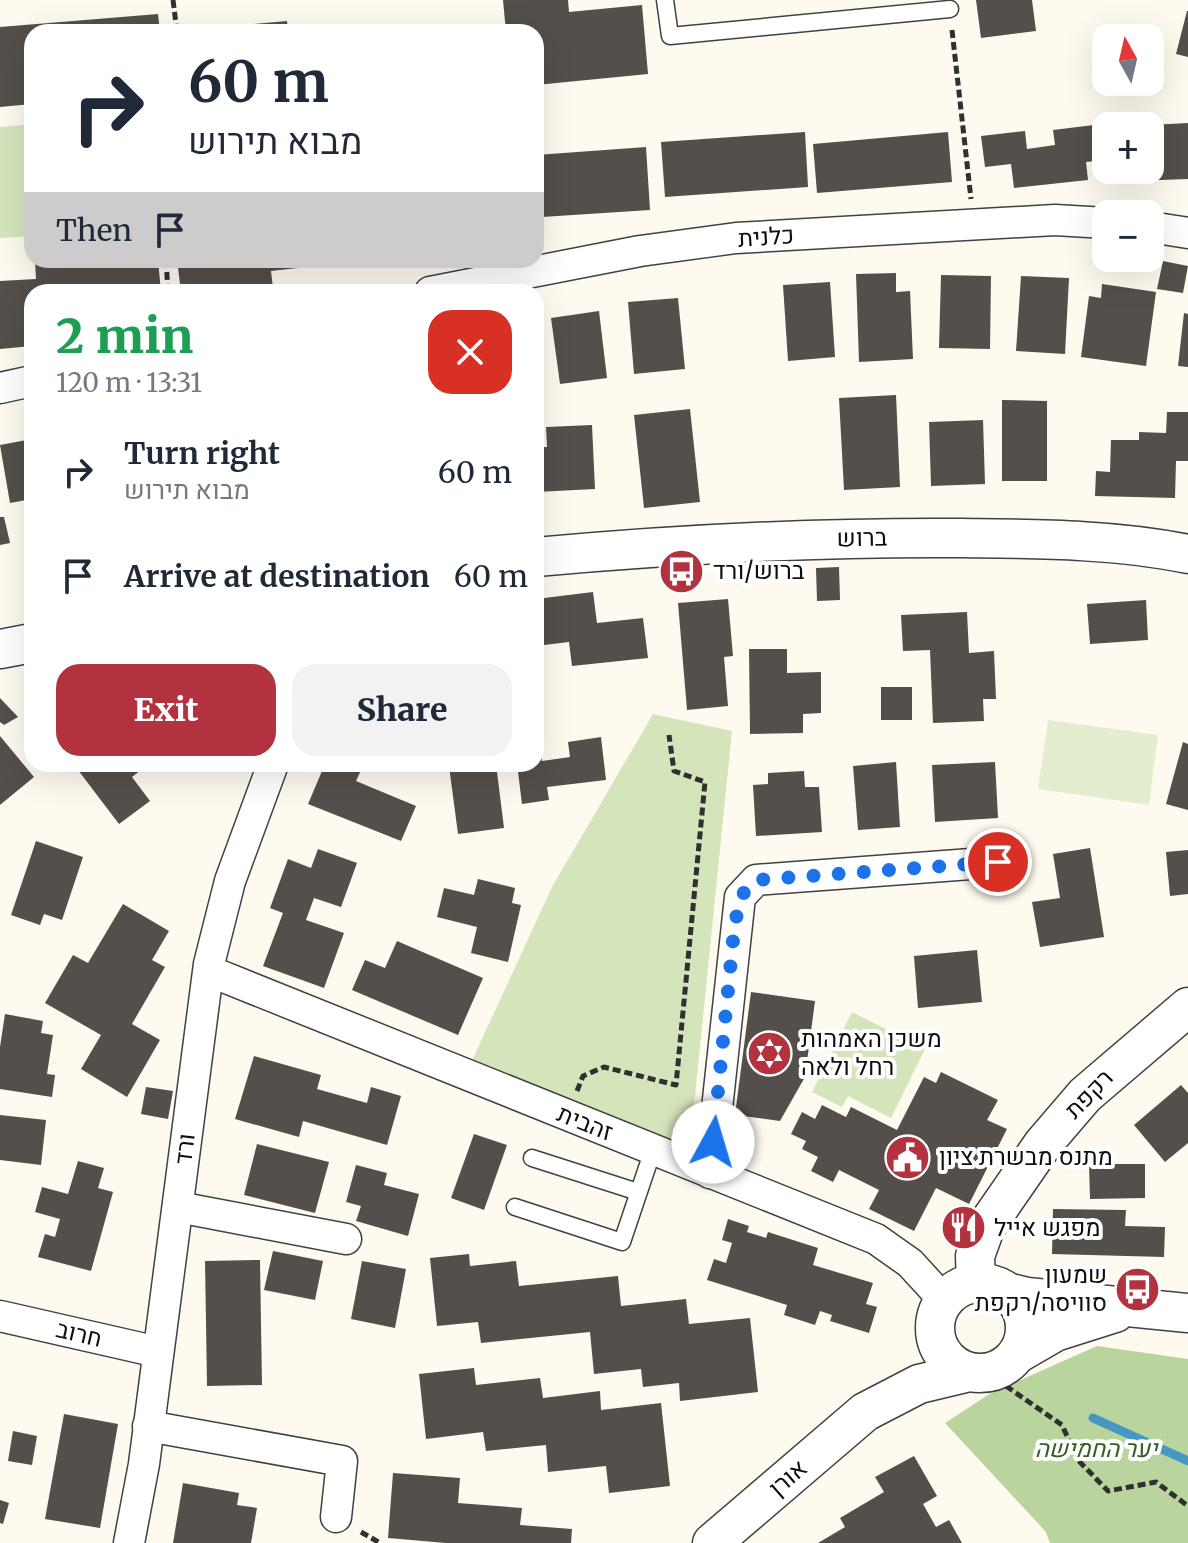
<!DOCTYPE html>
<meta charset="utf-8">
<style>
body{margin:0;font-family:Merriweather,Heebo,serif;background:#f2f2f3;color:#1f2937;height:100vh;display:flex;flex-direction:column;font-size:30px;white-space:nowrap}
*{box-sizing:border-box;margin:0}
p{font-size:26px;color:#747a83}
.icon{flex:none;width:44px;height:44px;fill:none;stroke:currentColor;stroke-width:2;stroke-linecap:round;stroke-linejoin:round}
.map{position:relative;flex:1;overflow:hidden}
.drawer{position:absolute;left:24px;top:284px;width:520px;height:488px;display:flex;flex-direction:column;background:#fff;border-radius:24px;box-shadow:0 8px 32px #0002}
.drawer>*{flex:none}
.banner{position:absolute;left:24px;top:24px;width:520px;height:244px;border-radius:24px;box-shadow:0 8px 32px #0002;background:#fff;color:#1f2937;overflow:hidden}
.needle{width:52px;rotate:352deg}
.tools{position:absolute;left:1092px;top:24px;display:grid;gap:16px}
.tools a{display:grid;place-items:center;width:72px;height:72px;border-radius:16px;background:#fff;box-shadow:0 8px 32px #0002;font-size:40px}
.pin{position:absolute;display:grid;place-items:center;width:68px;height:68px;color:#fff;margin:-34px;border:4px solid #fff;border-radius:50%;box-shadow:0 2px 8px #0007}
.me{position:absolute;width:88px;margin:-44px;rotate:6deg;stroke-linejoin:round;filter:drop-shadow(0 0 6px #0008)}
.turn{display:flex;align-items:center;gap:28px;height:168px;padding:0 32px;font-size:36px}
.turn .icon{width:104px;height:104px;stroke-width:2.5}
.turn b{display:block;font-size:56px;line-height:68px}
.then{display:flex;align-items:center;height:76px;padding:0 32px;background:#0003;gap:16px;font-size:30px}
.round{display:grid;place-items:center;flex:none;width:84px;height:84px;border-radius:24px;background:#f2f2f3}
.head{display:flex;align-items:center;justify-content:space-between;height:136px;padding:0 32px}
h1{font-size:48px;font-weight:800;line-height:60px;color:#1e9e55}
.action{display:flex;gap:16px;margin-top:auto;padding:16px 32px}
.action a{flex:1;height:92px;border-radius:24px;background:#b2323f;color:#fff;font-size:32px;font-weight:800;line-height:92px;text-align:center}
.action a+a{background:#f2f2f3;color:#1f2937}
ul{padding:0;list-style:none}
li{display:flex;align-items:center;gap:24px;height:104px;padding:0 32px}
li div{flex:1}
li b{display:block;font-size:30px}
li em{font-style:normal}
.map>svg:first-child{display:block}
.green{fill:#d4e5bc}
.forest{fill:#b9d59d}
.pitch{fill:#e4edcd}
.lines{fill:none;stroke-linecap:round;stroke-linejoin:round}
.stream{stroke:#4697c1;stroke-width:9}
.building{fill:#554f4b}
.service-casing{stroke:#414141;stroke-width:19}
.minor-casing{stroke:#414141;stroke-width:33}
.tertiary-casing{stroke:#414141;stroke-width:41}
.path{stroke:#303030;stroke-width:5;stroke-dasharray:8 4;stroke-linecap:butt}
.service{stroke:#fff;stroke-width:16}
.minor{stroke:#fff;stroke-width:30}
.tertiary{stroke:#fff;stroke-width:38}
.route{stroke:#1a73e8;stroke-width:14;stroke-dasharray:0 25.2}
.labels{text-anchor:middle;stroke-width:8;stroke-linejoin:round;paint-order:stroke}
.street-label{font-size:24px;fill:#0e0e0e;stroke:#fff}
.poi-label{font-size:24px;fill:#0e0e0e;stroke:#fff;text-anchor:start}
.park-label{font-size:24px;font-style:italic;fill:#336024;stroke:#fff}
</style>
<div class="map">
<svg width="1188" height="1543" viewBox="0 0 1188 1543">
<rect width="100%" height="100%" fill="#fefaf0"/>
<g class="green">
<path d="M32 124V236L0 238V127Z"/>
<path d="M653 714 732 731 689 1155 470 1065 552 887Z"/>
<path d="M852 1012 925 1049 891 1118 848 1096 842 1107 812 1092Z"/>
</g>
<path class="forest" d="M1097 1346 1188 1359V1543H1050L1046 1532 945 1423 991 1393Z"/>
<path class="pitch" d="M1048 720 1158 735 1149 805 1038 789Z"/>
<g class="lines">
<path class="stream" d="M1093 1418 1188 1461"/>
</g>
<g class="building">
<path d="M503 0H568L569 12 642 5 648 74 536 85V32H506Z"/>
<path d="M976 0H1032L1036 31 981 38Z"/>
<path d="M1187 11H1188V57L1176 54Z"/>
<path d="M158 14 160 32H32V104L0 107V27Z"/>
<path d="M287 21 288 32H220V27Z"/>
<path d="M1188 123V179L1134 181 1133 170H1150V125Z"/>
<path d="M1102 124 1106 160 1086 162 1088 180 1014 188 1011 164 985 167 981 136 1025 131 1027 149 1055 145 1053 130Z"/>
<path d="M805 132 808 187 665 197 661 142Z"/>
<path d="M948 132 952 182 817 193 813 144Z"/>
<path d="M646 147 650 210 542 217 543 237H536V155Z"/>
<path d="M35 260H158L161 292H32V346L0 349V281L36 279Z"/>
<path d="M177 260H351V262L271 271 273 288 181 292Z"/>
<path d="M1163 261 1188 266 1183 293 1157 289Z"/>
<path d="M896 273V292L910 291 913 359 859 362 856 274Z"/>
<path d="M941 275 991 276 990 349 939 348Z"/>
<path d="M1021 276 1069 278 1065 354 1016 351Z"/>
<path d="M830 282 835 357 788 361 783 285Z"/>
<path d="M1102 284 1156 292 1146 366 1081 357 1089 296 1101 298Z"/>
<path d="M678 298 685 369 634 374 628 302Z"/>
<path d="M599 311 607 378 560 384 551 318Z"/>
<path d="M1184 313 1188 314V367L1178 366Z"/>
<path d="M896 395 900 487 844 490 839 398Z"/>
<path d="M1002 400 1047 401V481H1002Z"/>
<path d="M690 409 700 502 644 508 634 415Z"/>
<path d="M1167 412H1188V461H1176L1175 498 1095 496 1096 471 1110 472 1111 440H1139V432L1166 433Z"/>
<path d="M983 420 985 484 931 486 929 422Z"/>
<path d="M592 425 595 489 536 492V447H547L546 427Z"/>
<path d="M32 439V499L10 503 0 445Z"/>
<path d="M0 517H4L10 543 0 545Z"/>
<path d="M839 567 840 600 817 601 816 568Z"/>
<path d="M593 592 597 623 643 618 648 658 572 666 569 642 536 646V599Z"/>
<path d="M728 599 733 656 724 657 728 706 687 710 678 603Z"/>
<path d="M1146 600 1148 640 1090 644 1087 604Z"/>
<path d="M967 612 969 653 994 651 996 699H983L984 721 933 723 930 650 903 651 901 615Z"/>
<path d="M749 649H787V673L821 672V713L803 714V733L750 734Z"/>
<rect x="881" y="687" width="31" height="33"/>
<path d="M0 698 18 717 4 725 0 722Z"/>
<path d="M0 736 34 777 0 805Z"/>
<path d="M601 737 606 780 547 787 549 800 522 804 517 764H536V749H540L542 761 570 757 568 742Z"/>
<path d="M1183 742 1188 744V810L1166 804Z"/>
<path d="M896 762 900 827 858 830 853 766Z"/>
<path d="M995 762 998 818 935 822 932 765Z"/>
<path d="M85 764H149L132 777 150 801 119 824 78 770Z"/>
<path d="M325 764H352L362 768 356 781 416 806 401 841 308 804Z"/>
<path d="M467 764H496L504 828 458 834 449 766Z"/>
<path d="M804 771 805 787H819L822 832 756 836 753 785 768 784V773Z"/>
<path d="M36 841 83 857 62 920 44 914 40 925 11 915Z"/>
<path d="M1090 848 1104 937 1040 947 1032 902 1060 898 1053 854Z"/>
<path d="M318 849 357 863 341 907 314 898 306 920 344 933 324 988 263 966 283 913 270 908 288 859 311 868Z"/>
<path d="M1188 850V894L1170 896 1166 852Z"/>
<path d="M478 879 515 888 512 903 521 905 508 962 471 953 477 927 437 917 444 888 474 895Z"/>
<path d="M123 904 169 931 152 960 165 967 132 1024 160 1040 127 1097 81 1069 101 1035 45 1003 73 955 88 963Z"/>
<path d="M397 941 483 978 458 1035 352 990 365 960 385 968Z"/>
<path d="M977 950 982 1002 918 1008 914 956Z"/>
<path d="M751 992 815 1001 805 1077 780 1121 735 1115Z"/>
<path d="M5 1014 43 1021 41 1033 53 1035 47 1074 55 1075 52 1097 0 1089V1047Z"/>
<path d="M254 1056 321 1075 317 1089 367 1103 371 1087 401 1096 387 1145 303 1121 299 1137 235 1119Z"/>
<path d="M941 1072 998 1100 987 1120 1007 1129 969 1204 936 1188 914 1231 869 1209 879 1190 839 1170 833 1182 811 1171 818 1157 802 1149 806 1141 791 1134 802 1112 815 1119 822 1105 846 1117 851 1107 897 1130 924 1077 936 1083Z"/>
<path d="M1181 1085 1188 1093V1143L1165 1162 1134 1125Z"/>
<path d="M146 1087 173 1091 168 1119 141 1114Z"/>
<path d="M0 1115 46 1120 41 1165 0 1160Z"/>
<path d="M474 1134 507 1145 484 1210 451 1198Z"/>
<path d="M257 1144 329 1162 315 1213 244 1195Z"/>
<path d="M78 1161 104 1168 98 1188 113 1192 91 1271 38 1257 45 1234 55 1237 60 1219 35 1212 42 1187 68 1194Z"/>
<path d="M1089 1164H1145V1198L1090 1199Z"/>
<path d="M356 1165 387 1173 384 1185 419 1194 408 1236 356 1221 361 1206 346 1202Z"/>
<path d="M1053 1209 1126 1210 1125 1226 1165 1227 1164 1257 1052 1254Z"/>
<path d="M728 1219 749 1226 747 1232 766 1238 768 1232 818 1248 813 1265 873 1283 866 1304 877 1307 869 1333 830 1321 832 1315 820 1311 815 1325 784 1315 787 1305 707 1280 714 1259 726 1263 732 1243 722 1240Z"/>
<path d="M273 1251 323 1261 315 1300 264 1290Z"/>
<path d="M469 1254 470 1266 516 1261 519 1286 618 1276 621 1306 686 1299 689 1324 750 1318 758 1392 680 1401 679 1383 643 1387 641 1369 594 1374 590 1332 481 1343 478 1322 437 1326 430 1258Z"/>
<path d="M260 1260 262 1385 207 1386 205 1261Z"/>
<path d="M362 1261 406 1269 395 1328 351 1319Z"/>
<path d="M474 1368 476 1385 540 1378 543 1398 600 1391 601 1410 661 1403 670 1486 609 1493 606 1466 548 1472 546 1445 486 1451 483 1432 426 1439 419 1374Z"/>
<path d="M64 1414 118 1424 100 1528 45 1519Z"/>
<path d="M13 1431 37 1436 32 1465 8 1461Z"/>
<path d="M914 1456 937 1496 923 1504 936 1527 949 1520 962 1543H818L845 1527 840 1518 884 1492 875 1477Z"/>
<path d="M393 1473 460 1478 458 1503 522 1508 520 1525 572 1529 571 1543H446L388 1538Z"/>
<path d="M183 1483 239 1493 237 1505 257 1508 251 1543H173Z"/>
<path d="M0 1500 9 1503 3 1524 0 1523Z"/>
</g>
<g class="lines">
<defs>
<g id="service">
<path d="M665 0 670 36 950 9"/>
<path d="M532 1158 638 1192"/>
<path d="M515 1207 622 1242 653 1150"/>
</g>
<g id="minor">
<path d="M1150 227 1188 233"/>
<path d="M430 292 640 251 736 238 1055 220 1106 223"/>
<path d="M0 388 32 381"/>
<path d="M209 971 876 1239 910 1263 944 1300"/>
<path d="M710 1173 740 897 756 880 998 862"/>
<path d="M178 1207 346 1239"/>
<path d="M0 1316 158 1352"/>
<path d="M148 1426 342 1461 336 1517"/>
<path d="M129 1543 144 1464 209 964 230 881 273 764"/>
</g>
<g id="tertiary">
<path d="M536 557C678 544 820 537 963 538 1037 539 1114 539 1188 554"/>
<path d="M0 649 32 643"/>
<circle cx="980" cy="1328" r="45"/>
<path d="M976 1283 975 1256 985 1228 1043 1144 1085 1095 1188 1007"/>
<path d="M1006 1292 1027 1297 1188 1313"/>
<path d="M1017 1354 1055 1332 1115 1313"/>
<path d="M712 1543 865 1412 919 1384 969 1372"/>
</g>
</defs>
<use href="#service" class="service-casing"/>
<use href="#minor" class="minor-casing"/>
<use href="#tertiary" class="tertiary-casing"/>
<g class="path">
<path d="M173 0 177 32"/>
<path d="M952 30 971 199"/>
<path d="M166 260 168 292"/>
<path d="M577 1091 583 1076 604 1067 676 1085 705 782 674 771 669 735"/>
<path d="M1006 1386 1062 1425 1078 1460 1108 1491 1156 1482 1188 1506"/>
<path d="M361 1532 380 1543"/>
</g>
<use href="#service" class="service"/>
<use href="#minor" class="minor"/>
<use href="#tertiary" class="tertiary"/>
</g>
<g class="lines">
<path class="route" d="M713 1142 734 930 740 897 756 880 998 862"/>
</g>
<defs>
<symbol id="bus-disc" viewBox="-11 -11 22 22"><circle r="9.5" fill="#b2323f" stroke="#fff"/><path d="M-5-6H5V4H4V6H2V4H-2V6H-4V4H-5ZM-3.5-4V0h7V-4ZM-3.5 1.2v1.5H-2V1.2ZM2 1.2v1.5H3.5V1.2Z" fill="#fff"/></symbol>
<symbol id="synagogue-disc" viewBox="-11 -11 22 22"><circle r="9.5" fill="#b2323f" stroke="#fff"/><path d="M0-6.5L5.6 3.2H-5.6ZM0 6.5L5.6-3.2H-5.6Z" fill="#fff"/></symbol>
<symbol id="civic-disc" viewBox="-11 -11 22 22"><circle r="9.5" fill="#b2323f" stroke="#fff"/><path d="M-.6-6.5H3V-4.5H.6V-3L4-1V1h2V6H-6V1h2V-1L-.6-3ZM-1.2 2.5V6h2.4V2.5Z" fill="#fff"/></symbol>
<symbol id="restaurant-disc" viewBox="-11 -11 22 22"><circle r="9.5" fill="#b2323f" stroke="#fff"/><path d="M-5-6h1v4h1v-4h1v4h1v-4h1v5L-1.5 .5V6h-2V.5L-5-1ZM5-6V6H3V1.5H1.5Q1.5-4 5-6Z" fill="#fff"/></symbol>
</defs>
<g fill-rule="evenodd">
<use href="#bus-disc" x="656" y="546" width="51" height="51"/>
<use href="#synagogue-disc" x="744" y="1028" width="51" height="51"/>
<use href="#civic-disc" x="882" y="1132" width="51" height="51"/>
<use href="#restaurant-disc" x="938" y="1202" width="51" height="51"/>
<use href="#bus-disc" x="1112" y="1264" width="51" height="51"/>
</g>
<g class="labels">
<g class="street-label">
<text transform="translate(766 237) rotate(-4)" y="8">כלנית</text>
<text transform="translate(862 538) rotate(-1)" y="8">ברוש</text>
<text transform="translate(1089 1094) rotate(-46)" y="8">רקפת</text>
<text transform="translate(585 1123) rotate(22)" y="8">זהבית</text>
<text transform="translate(185 1149) rotate(-83)" y="8">ורד</text>
<text transform="translate(79 1334) rotate(13)" y="8">חרוב</text>
<text transform="translate(788 1478) rotate(-41)" y="8">אורן</text>
</g>
<g class="poi-label">
<text x="713" y="579">ברוש/ורד</text>
<text x="801" y="1047">משכן האמהות<tspan x="801" dy="28">רחל ולאה</tspan></text>
<text x="939" y="1165">מתנס מבשרת ציון</text>
<text x="994" y="1236">מפגש אייל</text>
<text x="1107" y="1283" text-anchor="end">שמעון<tspan x="1107" dy="28">סוויסה/רקפת</tspan></text>
</g>
<g class="park-label">
<text x="1096" y="1457">יער החמישה</text>
</g>
</g>
</svg>
<div class="tools">
<a><svg class="needle" viewBox="-14 -14 28 28"><path d="M0-13l5 13h-10z" fill="#e53935"/><path d="M0 13l5-13h-10z" fill="#747a83"/></svg></a>
<a>+</a>
<a>−</a>
</div>
<div class="pin" style="left:998px;top:862px;background:#d93025"><svg class="icon" aria-label="arrive" viewBox="0 0 24 24"><path d="M6 21V4h12l-3 4 3 4H6"/></svg></div>
<svg class="me" style="left:713px;top:1142px" viewBox="-20 -20 40 40"><circle r="19" fill="#fff"/><path d="M0-13L10 11 0 6-10 11z" fill="#1a73e8"/></svg>
<div class="banner">
<div class="turn"><svg class="icon" aria-label="right" viewBox="0 0 24 24"><path d="M7 20v-9h11M14 6l5 5-5 5"/></svg><div><b>60 m</b>מבוא תירוש</div></div>
<div class="then">Then<svg class="icon" aria-label="arrive" viewBox="0 0 24 24"><path d="M6 21V4h12l-3 4 3 4H6"/></svg></div>
</div>
<section class="drawer">
<div class="head"><div><h1>2 min</h1><p>120 m · 13:31</p></div><a class="round" style="background:#d93025;color:#fff"><svg class="icon" aria-label="close" viewBox="0 0 24 24"><path d="M6 6l12 12M18 6L6 18"/></svg></a></div>
<ul>
<li><svg class="icon" aria-label="right" viewBox="0 0 24 24"><path d="M7 20v-9h11M14 6l5 5-5 5"/></svg><div><b>Turn right</b><p>מבוא תירוש</p></div><em>60 m</em></li>
<li><svg class="icon" aria-label="arrive" viewBox="0 0 24 24"><path d="M6 21V4h12l-3 4 3 4H6"/></svg><div><b>Arrive at destination</b></div><em>60 m</em></li>
</ul>
<div class="action"><a>Exit</a><a>Share</a></div>
</section>
</div>
